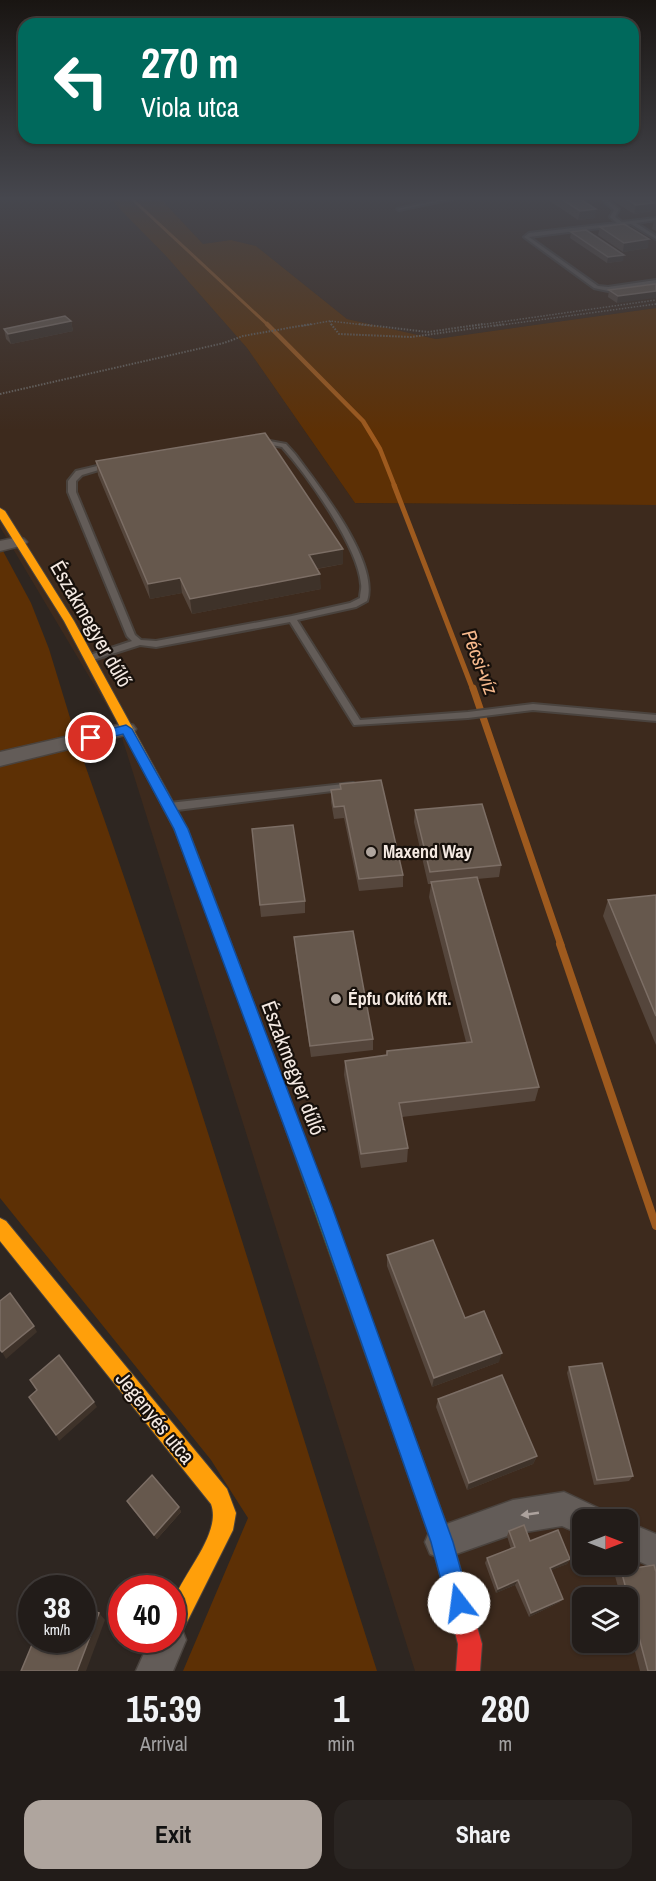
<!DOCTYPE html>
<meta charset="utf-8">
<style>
body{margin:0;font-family:"Archivo Narrow",sans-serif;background:#2a2522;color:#f1f3f6;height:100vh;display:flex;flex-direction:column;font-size:22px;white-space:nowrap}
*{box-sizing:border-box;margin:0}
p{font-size:20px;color:#a2a1a2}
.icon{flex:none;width:33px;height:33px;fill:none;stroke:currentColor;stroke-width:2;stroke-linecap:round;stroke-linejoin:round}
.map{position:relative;height:1671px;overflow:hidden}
.side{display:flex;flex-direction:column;background:#221c19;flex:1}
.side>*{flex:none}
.banner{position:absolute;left:18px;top:18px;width:621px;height:126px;border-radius:18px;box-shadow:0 2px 4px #0004,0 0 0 2px #3f3a38;background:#00695c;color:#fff;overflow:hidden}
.needle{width:39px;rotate:90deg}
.fabs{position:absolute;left:572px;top:1509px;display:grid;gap:12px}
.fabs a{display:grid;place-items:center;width:66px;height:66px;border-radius:12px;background:#221c19;box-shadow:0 2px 4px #0004,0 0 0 2px #3f3a38;font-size:30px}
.speed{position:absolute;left:18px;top:1575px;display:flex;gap:12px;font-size:30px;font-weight:700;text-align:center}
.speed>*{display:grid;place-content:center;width:78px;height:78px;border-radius:50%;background:#221c19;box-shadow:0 2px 4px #0004,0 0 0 2px #3f3a38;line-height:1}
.speed small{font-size:15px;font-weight:400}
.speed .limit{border:9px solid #d22;background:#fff;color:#111}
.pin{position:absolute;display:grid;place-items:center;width:51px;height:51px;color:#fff;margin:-26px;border:3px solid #fff;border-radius:50%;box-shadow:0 2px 6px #0007}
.me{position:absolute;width:66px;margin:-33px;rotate:345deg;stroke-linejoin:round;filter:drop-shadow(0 0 4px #0008)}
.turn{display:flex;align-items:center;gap:21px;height:126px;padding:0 24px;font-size:27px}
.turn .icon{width:78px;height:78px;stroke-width:2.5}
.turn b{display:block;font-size:42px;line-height:51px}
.eta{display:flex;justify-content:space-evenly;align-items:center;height:102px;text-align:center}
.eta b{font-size:36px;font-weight:700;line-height:42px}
.action{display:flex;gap:12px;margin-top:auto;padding:12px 24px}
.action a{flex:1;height:69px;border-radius:18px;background:#afa59e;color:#111;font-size:24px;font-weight:700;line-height:69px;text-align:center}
.action a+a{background:#2a2522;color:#f1f3f6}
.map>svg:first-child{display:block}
.built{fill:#3d2a1d;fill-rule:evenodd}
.green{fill:#5d3005}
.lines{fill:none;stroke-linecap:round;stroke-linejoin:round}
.stream-far4{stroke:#9e5a1e;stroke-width:3}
.stream-far3{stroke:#9e5a1e;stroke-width:4.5}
.stream-far2{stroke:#9e5a1e;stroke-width:5}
.stream-far1{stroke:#9e5a1e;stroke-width:7}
.stream{stroke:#9e5a1e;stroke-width:8}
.lane-casing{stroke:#4a433e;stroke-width:4}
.street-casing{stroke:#4a433e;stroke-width:3}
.fast-casing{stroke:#4a433e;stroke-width:2}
.slow-casing{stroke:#4a433e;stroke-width:2}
.jam-casing{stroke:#4a433e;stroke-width:2}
.path-far1{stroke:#67625d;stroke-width:1.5;stroke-dasharray:1.5 1.5;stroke-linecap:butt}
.path{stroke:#67625d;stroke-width:2;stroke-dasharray:1.5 1.5;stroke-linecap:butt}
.lane{fill:#635c58;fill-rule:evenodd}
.street{fill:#635c58;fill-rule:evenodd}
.fast{fill:#30b455;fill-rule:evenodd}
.slow{fill:#ff9f0a;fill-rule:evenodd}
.jam{fill:#e5322d;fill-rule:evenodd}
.wall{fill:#55463c}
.shaded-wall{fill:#3e3229}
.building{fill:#66584d;stroke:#7c6e65;stroke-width:1.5}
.oneway{fill:#aca29d}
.route{fill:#1a73e8;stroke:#114b97;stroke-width:1.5}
.poi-dot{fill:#afa59e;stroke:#17100b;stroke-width:2}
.labels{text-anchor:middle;stroke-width:4.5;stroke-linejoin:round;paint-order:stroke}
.poi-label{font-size:18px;font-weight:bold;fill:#f4e9e2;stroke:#17100b;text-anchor:start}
.water-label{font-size:20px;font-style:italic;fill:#f6b98d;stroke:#17100b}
.near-street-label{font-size:21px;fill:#f4e9e2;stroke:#17100b}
</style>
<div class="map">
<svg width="656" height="1671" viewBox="0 0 656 1671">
<rect width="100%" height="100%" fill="#2e2621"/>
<g class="built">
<path d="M0 197H108L166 256 247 348 355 503 656 505V1671H415L118 725 0 527ZM582 1520H627V1564H582ZM582 1598H627V1642H582Z"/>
<path d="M159 197H656V308L436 339 347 319 256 246 231 240 203 244Z"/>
</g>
<g class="green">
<path d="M108 197H159L203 244 231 240 256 246 347 319 436 339 656 308V505L355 503 247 348 166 256Z"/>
<path d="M0 551H3L31 603 49 649 75 734 0 753Z"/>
<path d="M79 748C188 1052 278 1363 377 1671H183L248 1518 211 1460 0 1198V764Z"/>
</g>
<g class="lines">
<path class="stream-far4" d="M130 197 269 326"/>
<path class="stream-far3" d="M267 324 363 421 380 449 395 487"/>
<path class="stream-far2" d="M394 485 473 690"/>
<path class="stream-far1" d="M473 688 561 945"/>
<path class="stream" d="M560 944 656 1226"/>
<defs>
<g id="lane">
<path d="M452 197H462L399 210 397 209Z"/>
<path d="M599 197H604L619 209 615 217 622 222 656 218V220L636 223 656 236V239L631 224 529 237 598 286 608 287 656 280V284L608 291 594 288 524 237 529 233 617 223 610 217 614 210Z"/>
<path d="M259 439 286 444 295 454C318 485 380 562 367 601L356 607 297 620 360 720 468 712 533 704 656 715V721L533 710 468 718 354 725 290 622 156 647 140 645 93 660H87V656L132 641 127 636 68 492V481L76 471 110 463 112 464V466L82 475 76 481V492L135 635 141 640 156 641 292 616 350 603 360 598C360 593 362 588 361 584 358 546 307 475 282 447L257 442V440Z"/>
<path d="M353 783 358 786 357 788 169 811 164 807 169 803Z"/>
</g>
<g id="street">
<path d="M19 537 24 539 27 542 24 545 0 551V541Z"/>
<path d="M126 723 133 725 136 729 133 733 0 766V752Z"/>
<path d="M564 1492 598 1508 603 1520H582V1535L562 1526 513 1534 442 1559 430 1554 425 1542 430 1530 513 1500Z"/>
<path d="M627 1522 656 1534V1569L627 1556Z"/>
<path d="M172 1624 181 1627 186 1640 173 1671H136L150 1640H172Z"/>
</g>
<path id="fast" d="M293 1120 299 1123 301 1128 410 1424 407 1431 400 1434 393 1431 390 1424 285 1128 287 1123Z"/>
<g id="slow">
<path d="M0 508 5 511 74 621 188 829 211 889 209 893H199L197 889 174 829 64 621 0 519Z"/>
<path d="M0 1218 6 1221 227 1489 236 1513 233 1530 180 1636 172 1639C172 1628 170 1612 173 1602 183 1573 222 1533 211 1504L0 1241Z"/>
</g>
<g id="jam">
<path d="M204 884 209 885 211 889 301 1128 299 1133 293 1136 287 1133 285 1128 197 889 199 885Z"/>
<path d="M400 1414 407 1417 410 1424 453 1542 482 1644 480 1671H456L458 1644 431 1542 390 1424 393 1417Z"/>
</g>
</defs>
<use href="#lane" class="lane-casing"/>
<use href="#street" class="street-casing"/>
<use href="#fast" class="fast-casing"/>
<use href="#slow" class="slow-casing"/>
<use href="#jam" class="jam-casing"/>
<g class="path-far1">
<path d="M330 321 332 326"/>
<path d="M302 326 330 321 373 326"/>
<path d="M472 326 656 300"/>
<path d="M494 326 656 304"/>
</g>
<g class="path">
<path d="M331 324 339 334 411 337 505 324"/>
<path d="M359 324 428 332 483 324"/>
<path d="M0 394 224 343 243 336 311 324"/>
</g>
<use href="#lane" class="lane"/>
<use href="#street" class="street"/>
<use href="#fast" class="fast"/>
<use href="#slow" class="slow"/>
<use href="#jam" class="jam"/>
</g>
<g class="wall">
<path d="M544 197H577L595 218 578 220Z"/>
<path d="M607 197H644L654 203 652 211 634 214Z"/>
<path d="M654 220H656V231L652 229Z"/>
<path d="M600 227 648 248 623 252 598 235Z"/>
<path d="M571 232 623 261 607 263 570 238Z"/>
<path d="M656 284 617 303 608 297 609 290Z"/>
<path d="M71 321 73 331 11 344 6 339 4 329Z"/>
<path d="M96 461 343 564 317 569 321 589 192 614 182 593 150 599 98 475Z"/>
<path d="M340 784 403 875V887L359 891 344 818 334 819 331 802V790L340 789Z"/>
<path d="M415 810 501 865 499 877 477 879 539 1087 535 1101 402 1117 408 1148 407 1162 361 1168 344 1075 345 1061 386 1056 387 1051 466 1042 429 897 431 884H428L414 822Z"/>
<path d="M253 841 305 901V913L261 917Z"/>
<path d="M656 895V1045L603 916 608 900Z"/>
<path d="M294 937 373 1039V1050L311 1057 295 949Z"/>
<path d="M387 1255 465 1318 499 1362 432 1387 387 1266Z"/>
<path d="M569 1367 633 1476 629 1481 594 1485 567 1373Z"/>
<path d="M438 1399 537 1456 533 1464 467 1490 436 1407Z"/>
<path d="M127 1501 179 1507 181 1512 157 1539 130 1506Z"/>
<path d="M509 1531 570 1559 567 1564 551 1570 560 1602 529 1617 515 1585 496 1593 485 1563 487 1558 511 1549 507 1536Z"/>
<path d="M621 1570 656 1671H640L627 1621V1598H621L615 1576Z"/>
</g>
<g class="shaded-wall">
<path d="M654 203 652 211 634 214 636 205Z"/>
<path d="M596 209 595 218 578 220 580 211Z"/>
<path d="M649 239 648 248 623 252 624 243Z"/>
<path d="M624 255 623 261 607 263 608 257Z"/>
<path d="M656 291V298L617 303 618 296Z"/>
<path d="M71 321 73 331 11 344 8 334Z"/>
<path d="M343 549V564L309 570V555Z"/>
<path d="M320 574 321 589 192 614 190 599Z"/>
<path d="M180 578 182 593 150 599 148 584Z"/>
<path d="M34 1326 37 1332 6 1359 2 1352Z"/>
<path d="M502 1353 499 1362 432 1387 434 1378Z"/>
<path d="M94 1402 97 1407 59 1441 56 1435Z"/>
<path d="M537 1456 533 1464 467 1490 469 1483Z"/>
<path d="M179 1507 181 1512 157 1539 154 1535Z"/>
<path d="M570 1559 567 1564 547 1572 550 1568Z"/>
<path d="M518 1580 515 1585 496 1593 498 1589Z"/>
<path d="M563 1599 560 1602 529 1617 531 1613Z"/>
<path d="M99 1613 105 1620 86 1671H77Z"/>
</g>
<g class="building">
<path d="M558 197H577L596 209 580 211Z"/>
<path d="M623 197H644L654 203 636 205Z"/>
<path d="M624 224 649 239 624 243 600 227Z"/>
<path d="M586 230 624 255 608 257 571 232Z"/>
<path d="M655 284H656V291L618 296 609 290Z"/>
<path d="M65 316 71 321 8 334 4 329Z"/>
<path d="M265 433 343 549 309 555 320 574 190 599 180 578 148 584 96 461Z"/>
<path d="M381 780 403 875 359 879 344 806 334 807 331 790 341 789 340 784Z"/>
<path d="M482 804 501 865 430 872 415 810Z"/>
<path d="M293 825 305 901 260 905 252 829Z"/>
<path d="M477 877 539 1087 399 1103 408 1148 361 1154 345 1061 387 1055V1051L472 1042 431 882Z"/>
<path d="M656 895V1016L608 900Z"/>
<path d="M353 931 373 1039 310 1046 294 937Z"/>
<path d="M433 1240 465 1318 484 1311 502 1353 434 1378 387 1255Z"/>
<path d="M10 1293 34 1326 2 1352 0 1350V1301Z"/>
<path d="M59 1355 94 1402 56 1435 29 1397 37 1390 30 1380Z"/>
<path d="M602 1363 633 1476 597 1480 569 1367Z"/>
<path d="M502 1375 537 1456 469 1483 438 1399Z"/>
<path d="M152 1475 179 1507 154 1535 127 1501Z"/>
<path d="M524 1525 530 1541 558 1530 570 1559 550 1568 563 1599 531 1613 518 1580 498 1589 487 1558 515 1547 509 1531Z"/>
<path d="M654 1565 656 1572V1671H648L621 1570Z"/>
<path d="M82 1607 99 1613 77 1671H21L34 1640H82Z"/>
</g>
<defs><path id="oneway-solid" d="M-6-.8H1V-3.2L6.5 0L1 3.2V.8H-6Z" transform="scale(1.5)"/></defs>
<use class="oneway" href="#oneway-solid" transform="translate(530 1514) rotate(172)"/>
<linearGradient id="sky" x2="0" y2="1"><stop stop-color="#191512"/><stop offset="0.46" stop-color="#46474e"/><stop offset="1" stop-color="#46474e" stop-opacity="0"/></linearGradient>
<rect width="656" height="431" fill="url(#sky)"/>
<path class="route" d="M126 725 132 729 188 829 332 1207 453 1542 470 1603 467 1611 459 1615 451 1611 447 1603 431 1542 314 1207 174 829 123 734 91 742 85 738 87 735Z"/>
<g class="poi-dot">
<circle cx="371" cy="852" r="6"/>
<circle cx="336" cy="999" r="6"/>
</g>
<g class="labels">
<g class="poi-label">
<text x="383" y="858">Maxend Way</text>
<text x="348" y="1005">Épfu Okító Kft.</text>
</g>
<g class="water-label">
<text transform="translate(480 662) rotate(69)" y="7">Pécsi-víz</text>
</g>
<g class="near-street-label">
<text transform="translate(91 624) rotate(60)" y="7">Északmegyer dűlő</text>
<text transform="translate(293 1068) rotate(69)" y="7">Északmegyer dűlő</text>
<text transform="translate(155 1418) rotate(51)" y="7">Jegenyés utca</text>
</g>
</g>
</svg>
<div class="fabs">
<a><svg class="needle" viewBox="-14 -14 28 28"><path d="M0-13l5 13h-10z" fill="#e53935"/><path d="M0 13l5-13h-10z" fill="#a2a1a2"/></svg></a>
<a><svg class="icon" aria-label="layers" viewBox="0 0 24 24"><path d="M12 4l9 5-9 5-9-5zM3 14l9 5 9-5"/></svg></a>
</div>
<div class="speed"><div>38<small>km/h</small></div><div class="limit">40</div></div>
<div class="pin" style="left:91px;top:738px;background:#d93025"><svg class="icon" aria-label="arrive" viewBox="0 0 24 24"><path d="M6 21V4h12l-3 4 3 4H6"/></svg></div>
<svg class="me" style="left:459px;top:1603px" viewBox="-20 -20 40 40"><circle r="19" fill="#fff"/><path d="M0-13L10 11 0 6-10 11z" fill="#1a73e8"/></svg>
<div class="banner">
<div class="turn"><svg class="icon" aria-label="left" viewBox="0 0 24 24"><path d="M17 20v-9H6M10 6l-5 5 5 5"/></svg><div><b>270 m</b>Viola utca</div></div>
</div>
</div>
<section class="side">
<div class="eta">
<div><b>15:39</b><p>Arrival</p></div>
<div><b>1</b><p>min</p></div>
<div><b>280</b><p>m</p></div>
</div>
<div class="action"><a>Exit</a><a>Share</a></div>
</section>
